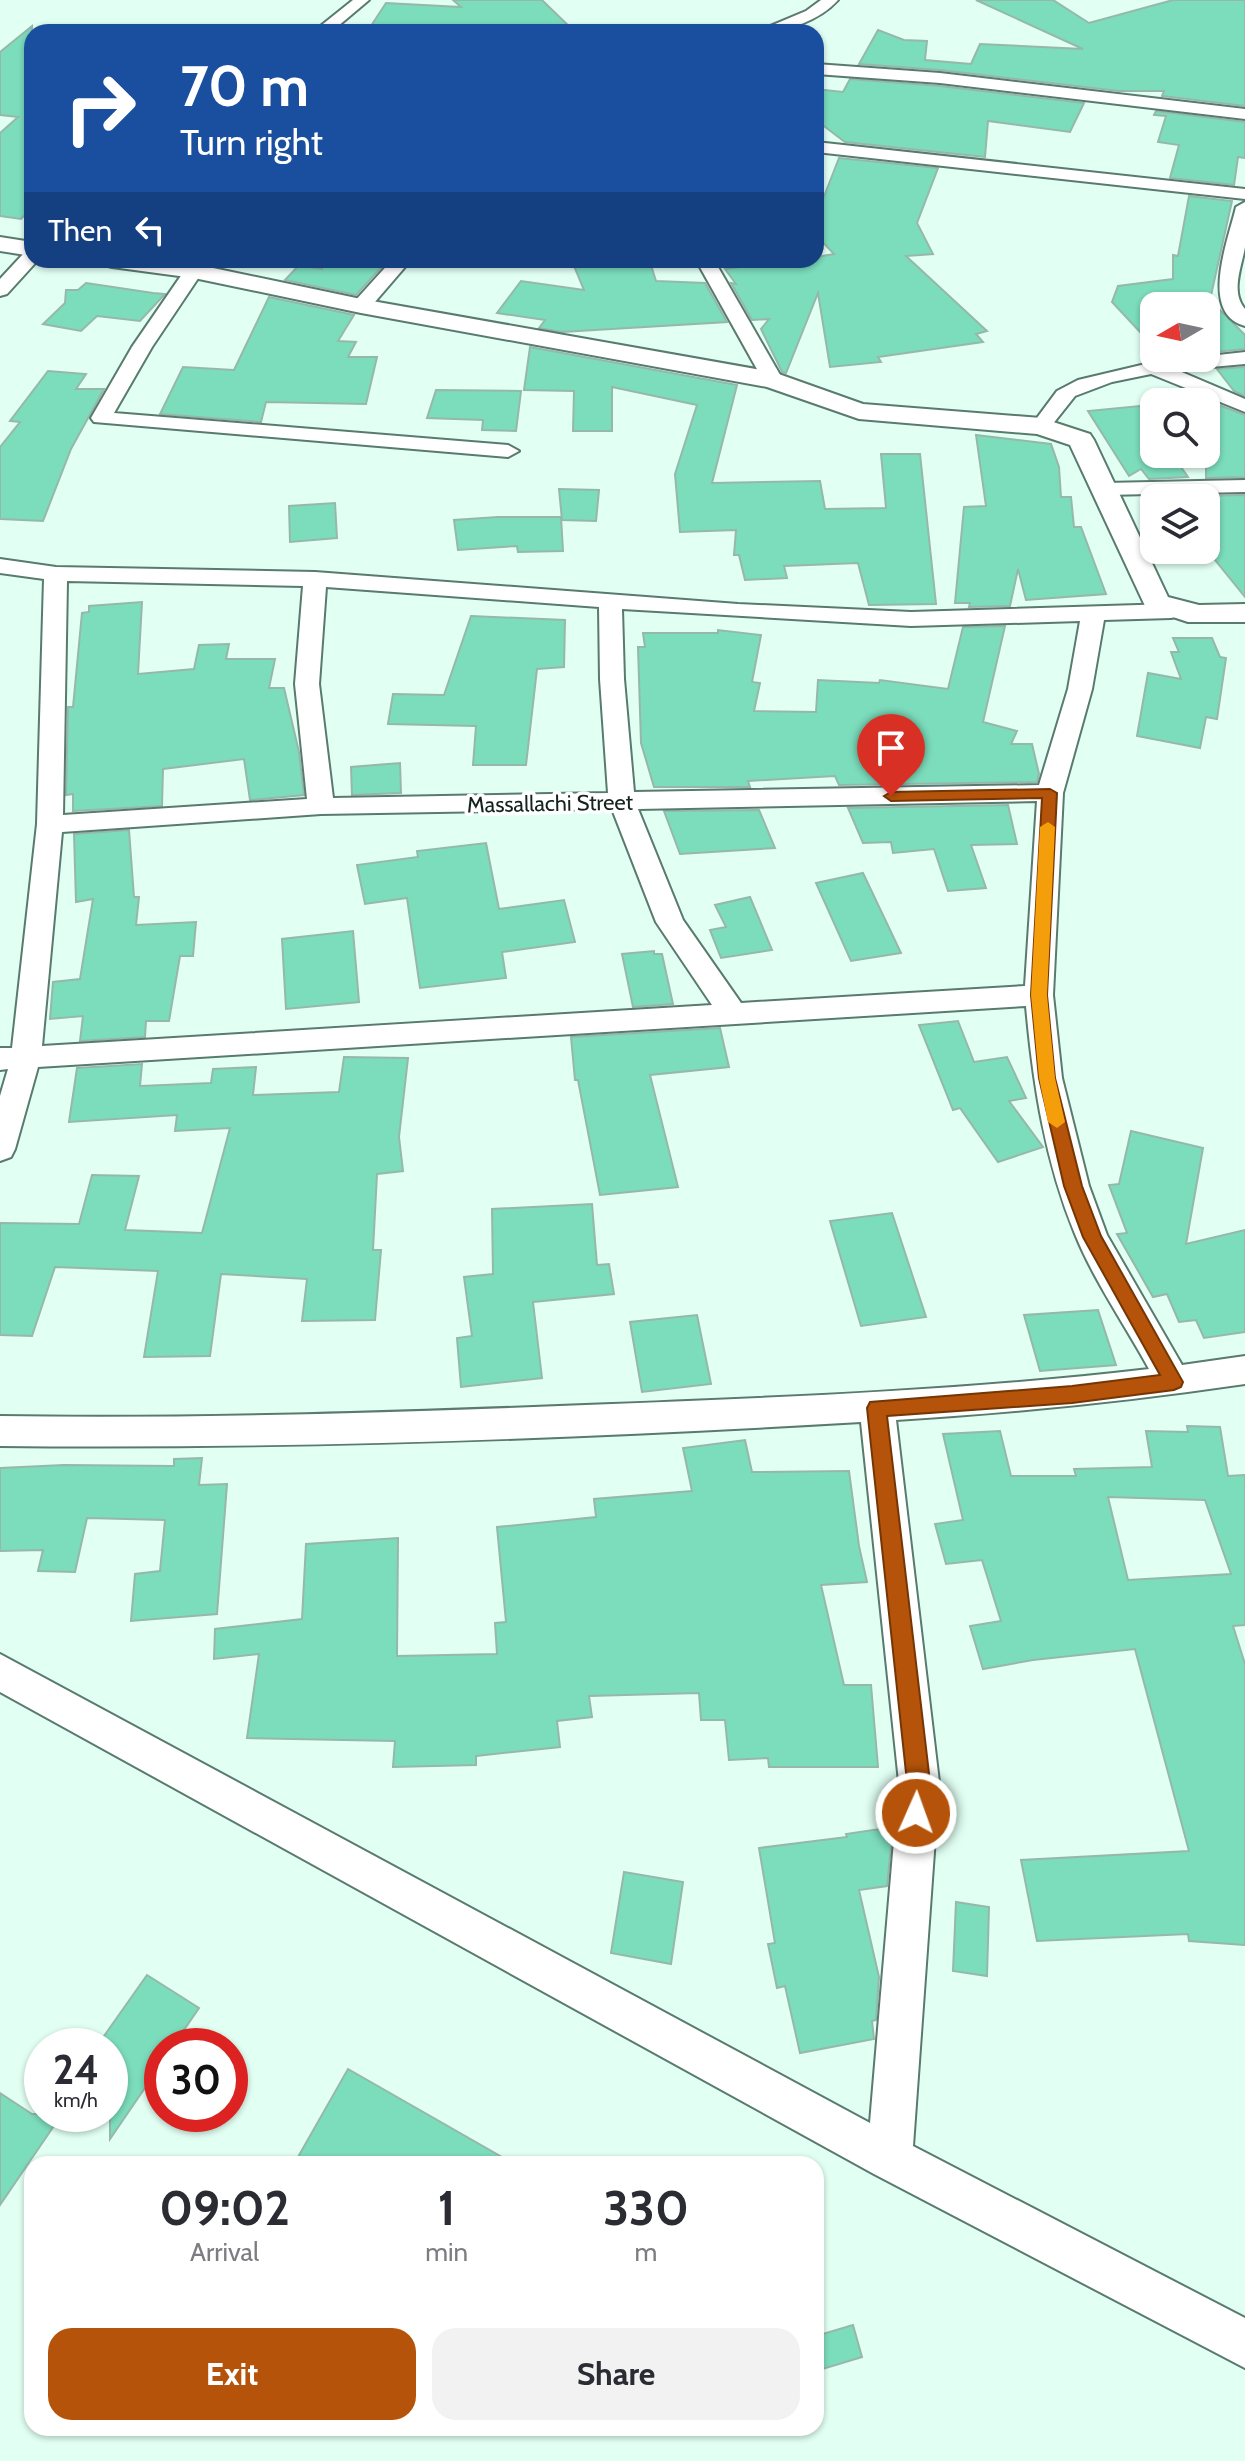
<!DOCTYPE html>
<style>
body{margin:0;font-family:Cabin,sans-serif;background:#f2f2f3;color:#2b2b33;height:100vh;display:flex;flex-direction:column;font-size:30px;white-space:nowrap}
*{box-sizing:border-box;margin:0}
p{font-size:26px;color:#7c7c81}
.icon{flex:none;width:44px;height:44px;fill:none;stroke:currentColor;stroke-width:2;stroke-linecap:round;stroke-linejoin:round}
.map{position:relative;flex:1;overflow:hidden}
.details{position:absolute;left:24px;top:2156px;width:800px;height:280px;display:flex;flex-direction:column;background:#fff;border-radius:24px;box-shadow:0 2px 6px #0004}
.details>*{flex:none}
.banner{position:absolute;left:24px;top:24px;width:800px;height:244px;border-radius:24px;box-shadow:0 2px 6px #0004;background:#1a4fa0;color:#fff;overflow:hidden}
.needle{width:52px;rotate:261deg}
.tools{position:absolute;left:1140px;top:292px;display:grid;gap:16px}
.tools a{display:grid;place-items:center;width:80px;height:80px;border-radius:16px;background:#fff;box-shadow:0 2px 6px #0004;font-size:40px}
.speed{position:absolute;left:24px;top:2028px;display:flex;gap:16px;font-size:40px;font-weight:700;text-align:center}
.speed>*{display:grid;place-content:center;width:104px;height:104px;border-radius:50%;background:#fff;box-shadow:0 2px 6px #0004;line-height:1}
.speed small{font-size:20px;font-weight:400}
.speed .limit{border:12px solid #d22;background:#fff;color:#111}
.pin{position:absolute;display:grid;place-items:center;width:68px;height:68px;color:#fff;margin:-82px -34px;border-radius:50% 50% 50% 0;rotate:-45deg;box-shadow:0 0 8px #0007}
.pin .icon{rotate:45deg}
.me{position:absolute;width:88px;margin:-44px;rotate:2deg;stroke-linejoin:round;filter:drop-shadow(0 0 6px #0008)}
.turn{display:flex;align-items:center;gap:28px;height:168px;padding:0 24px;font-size:36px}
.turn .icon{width:104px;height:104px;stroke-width:2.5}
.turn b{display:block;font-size:56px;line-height:68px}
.then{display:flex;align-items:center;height:76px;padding:0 24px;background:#0003;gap:16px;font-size:30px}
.eta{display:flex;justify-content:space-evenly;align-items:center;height:136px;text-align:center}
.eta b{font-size:48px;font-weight:700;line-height:56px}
.cta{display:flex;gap:16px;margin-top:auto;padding:16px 24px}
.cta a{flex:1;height:92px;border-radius:24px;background:#b45309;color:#fff;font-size:32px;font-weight:700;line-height:92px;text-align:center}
.cta a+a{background:#f2f2f3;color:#2b2b33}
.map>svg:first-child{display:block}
.building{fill:#7cddbd;stroke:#95b8ab;stroke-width:2;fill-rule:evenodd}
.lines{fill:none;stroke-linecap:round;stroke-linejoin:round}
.minor-casing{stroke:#597a6e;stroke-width:4}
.tertiary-casing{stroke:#597a6e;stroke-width:4}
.minor{fill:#fff;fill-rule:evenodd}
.tertiary{fill:#fff;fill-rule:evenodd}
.route{fill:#b45309;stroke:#753606;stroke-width:2}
.slow{fill:#f59e0b}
.labels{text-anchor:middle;stroke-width:7;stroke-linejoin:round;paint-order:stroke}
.street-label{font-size:22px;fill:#15231e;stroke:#fff}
</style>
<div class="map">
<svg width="1245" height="2461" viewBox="0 0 1245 2461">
<rect width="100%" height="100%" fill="#e1fff3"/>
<g class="building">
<path d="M453 0H542L575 32H367L386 3 461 7Z"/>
<path d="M976 0H1053L1089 23 1173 0H1245V106L1162 96 1164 91H1119L940 70 859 64 878 30 904 40 927 41 925 60 971 64 980 44 1083 49Z"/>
<path d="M32 26V208L21 219 0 216V133L18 117 0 115V52Z"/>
<path d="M850 79 940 86 1084 103 1070 132 988 121 985 157 947 153 845 142 816 120V89L843 92Z"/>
<path d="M1156 111 1245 122V158L1238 157 1234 185 1170 178 1179 145 1158 142 1166 116 1154 115Z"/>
<path d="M839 158 938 168 917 223 933 254 906 256 987 331 976 334 983 342 878 357 881 362 830 367 818 293 786 373 782 372 761 329 769 319 752 320 731 283 736 284 725 269 792 260H816V257L834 254 816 235V205L821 204Z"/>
<path d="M1189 196 1232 201 1210 300 1245 335V349L1206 353V306H1154V347L1112 302 1118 286 1173 279V255L1178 256Z"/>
<path d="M323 260H388L356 295 285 280 299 265 322 269Z"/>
<path d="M650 262 656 281 705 283 727 322 562 332 539 328 545 320 497 313 521 281 584 290 574 266Z"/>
<path d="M86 283 153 293 165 294 140 321 97 316 81 331 43 324 65 303 66 290H78Z"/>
<path d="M269 297 354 315 338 341 356 342 348 357H377L366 404 266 402 261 422 160 414 183 367 234 370Z"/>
<path d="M530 347 737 385 712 483 820 481 825 509 886 508 881 454H920L936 604 869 605 858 563 784 566 787 578 745 580 739 555H734L736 530 680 532 675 474 697 405 612 387V431H573L574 391 524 390Z"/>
<path d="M1245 367V396L1234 391 1217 369Z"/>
<path d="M48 371 86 374 76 389H104L71 449 43 521 0 519V447L20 422 10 421Z"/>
<path d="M436 390 521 391 516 431 482 430 483 420 427 418Z"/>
<path d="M1219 405 1245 415V477L1206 478V406Z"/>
<path d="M1140 406 1154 427V454H1172L1188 477 1149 479 1141 469 1129 476 1088 411Z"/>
<path d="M976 435 1051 444 1059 467 1061 497H1071L1074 527H1081L1106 594 1026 600 1018 569 1010 606 969 607 970 603H955L964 507 986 506Z"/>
<path d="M559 489 599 490 596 521 562 520Z"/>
<path d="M1245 495V597L1206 549V496Z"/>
<path d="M335 503 337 538 290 542 289 506Z"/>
<path d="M498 517H561L563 551 518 552 517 546 458 550 454 520Z"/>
<path d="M142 602 138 674 194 669 199 645 229 644 226 659H275L269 688H284L299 752 304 795 250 800 244 759 163 769 162 806 73 811V794L66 795 68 707H73L82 613 89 612V606Z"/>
<path d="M471 616 565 620 564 667 537 669 526 765H473L476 726 388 724 393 694 444 695Z"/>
<path d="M1005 626 983 722 1017 731 1011 744H1032L1039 774 1037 782 839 785 835 776 748 781 750 787H654L641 743 638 647H645L643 633H718V630L761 635 752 682 760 683 754 711 816 712 818 680 879 683 880 680 948 689 963 627Z"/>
<path d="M1173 638H1212L1220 657 1226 658 1217 719 1206 717 1200 748 1137 736 1148 673 1181 679 1171 652H1179Z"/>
<path d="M400 763 401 793 352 795 351 767Z"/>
<path d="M1008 805 1017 844 971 845 986 888 948 891 934 849 893 853 891 842 863 843 848 808Z"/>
<path d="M759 810 775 848 680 854 664 811Z"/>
<path d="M129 830 134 897H139L136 925 196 922 193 956H180L169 1021H146L145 1037 80 1041 83 1016 50 1019 53 982 80 979 93 899 76 902 74 834Z"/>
<path d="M486 843 499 909 564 900 575 942 502 952 506 978 420 988 407 898 365 904 357 865 418 857 417 851Z"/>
<path d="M863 873 901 953 851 961 816 883Z"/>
<path d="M750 897 772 950 721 958 710 930 726 927 715 905Z"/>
<path d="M353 931 359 1002 286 1009 282 939Z"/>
<path d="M654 951V954H662L673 1004 633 1007 622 954Z"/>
<path d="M958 1021 974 1062 1007 1057 1026 1098 1009 1101 1043 1147 998 1162 960 1108 953 1110 919 1025Z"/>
<path d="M720 1028 729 1067 650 1075 678 1187 600 1195 578 1080H575L571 1037Z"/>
<path d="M344 1057 408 1058 399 1137 403 1171 377 1174 373 1250H381L375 1320 302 1321 307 1279 221 1274 210 1356 144 1357 158 1271 55 1267 32 1336 0 1335V1223L79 1224 92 1175 139 1176 125 1230 202 1233 230 1128 175 1131 177 1115 69 1122 77 1068 142 1064 140 1086 211 1083 213 1069 256 1067 253 1095 339 1092Z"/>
<path d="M1131 1131 1203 1148 1186 1244 1245 1230V1332L1204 1338 1196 1320 1179 1322 1167 1294 1153 1297 1117 1234 1127 1233 1109 1185 1119 1184Z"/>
<path d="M592 1204 597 1265 609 1264 614 1294 533 1302 542 1378 461 1387 457 1338 472 1336 464 1277 493 1274 492 1209Z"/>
<path d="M892 1213 926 1317 861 1326 830 1221Z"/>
<path d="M1098 1310 1116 1365 1040 1371 1024 1315Z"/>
<path d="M697 1315 711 1384 642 1392 630 1322Z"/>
<path d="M1187 1426 1220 1427 1228 1476 1245 1475V1625L1233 1626 1245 1664V1945L1189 1941 1188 1934 1037 1941 1021 1860 1189 1851 1135 1649 1033 1660 983 1669 970 1626 1001 1621 982 1560 946 1564 935 1524 963 1520 943 1434 1000 1431 1011 1476H1076L1074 1469 1152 1467 1146 1431 1188 1432ZM1108 1497 1205 1500 1231 1574 1128 1580Z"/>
<path d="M745 1440 752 1472 849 1471 859 1546 867 1582 821 1585 844 1685H871L878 1767H769L768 1758 729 1760 725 1720H701L699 1693 589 1696 592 1717 557 1721 560 1747 476 1756V1765L393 1767 395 1741 247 1738 259 1654 214 1659 215 1629 302 1619 306 1544 398 1538 397 1656 497 1654 495 1623 506 1622 497 1527 596 1517 594 1499 692 1491 683 1448Z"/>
<path d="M202 1458 199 1485 227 1484 217 1614 131 1621 135 1574 160 1571 165 1520 87 1518 75 1572 38 1571 43 1550 0 1551V1468L64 1465 174 1466V1459Z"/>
<path d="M886 1828 891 1846 887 1886 859 1890 879 1977 876 2020 872 2021 874 2039 800 2053 785 1986 777 1988 768 1944 775 1943 759 1848 847 1837 846 1834Z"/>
<path d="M624 1872 683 1882 671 1964 611 1953Z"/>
<path d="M956 1902 989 1907 987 1976 953 1971Z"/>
<path d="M147 1975 199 2008 173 2046H162V2063L110 2139V2046H97Z"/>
<path d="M348 2069 514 2164H294Z"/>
<path d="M0 2093 32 2114H62L0 2205Z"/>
<path d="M853 2325 862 2357 816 2371V2336Z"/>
</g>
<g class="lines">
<defs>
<g id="minor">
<path d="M353 0H369L331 32H313Z"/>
<path d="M821 0H838C818 22 785 32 756 32L806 11Z"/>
<path d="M816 64 940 73 1245 109V119L940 83 816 74Z"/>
<path d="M816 142 1245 189V199L816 152Z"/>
<path d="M1245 202C1245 216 1245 232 1245 247 1242 266 1230 292 1245 309V326C1198 314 1229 238 1236 207Z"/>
<path d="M32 250V260H38L7 294 0 296V279L25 252Z"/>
<path d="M392 260H411L368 310H354L351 306 354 302Z"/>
<path d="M696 260H714L783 380 780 384H766L763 380Z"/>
<path d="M194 265 203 271 152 347 114 413 508 445 519 451 508 457 94 422 91 418 132 347 187 267Z"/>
<path d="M1245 352V364L1177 370 1245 399V412L1151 374 1112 382 1075 396 1048 430H1034L1031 426 1057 391 1078 380 1154 362Z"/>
<path d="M1245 480V492L1105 495 1094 489 1105 483Z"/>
<path d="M0 559 56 567 315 572 738 604 911 612 1171 604 1179 606 1183 611 1179 616 1171 618 1104 620 1092 689 1063 793 1053 995 1062 1078 1089 1186 1107 1235 1182 1365 1245 1356V1384C1129 1401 1013 1413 896 1420L939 1782 913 2146 1245 2318V2368L874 2174 0 1692V1654L870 2123 899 1782 861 1422C575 1439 287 1449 0 1446V1416C204 1419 408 1412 612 1404 791 1397 971 1390 1149 1369 1125 1325 1094 1281 1075 1234 1045 1161 1033 1084 1026 1006L38 1067 15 1149 11 1157 0 1161V1096L8 1069 0 1070V1048H12L37 824 44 579 0 573ZM67 581 303 586 295 684 307 799 63 815ZM326 587 599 607 600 679 608 793 333 798 319 684ZM622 609 911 626 1080 621 1068 689 1039 785 634 792 624 679ZM1037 801 1025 986 741 1003 683 920 638 809ZM612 809 656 922 712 1005 42 1046 62 832 321 814Z"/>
</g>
<g id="tertiary">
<path d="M0 237 32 242V256L0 251Z"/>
<path d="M100 260H164L194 264 361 299 773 372 863 404 1041 418 1090 434 1094 440 1168 597 1199 605 1245 604V622H1188L1146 608 1070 445 1037 434 859 419 767 387 361 313 194 278 112 267 104 265Z"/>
</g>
</defs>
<use href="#minor" class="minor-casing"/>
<use href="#tertiary" class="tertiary-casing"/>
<use href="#minor" class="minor"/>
<use href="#tertiary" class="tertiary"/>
</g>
<path class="route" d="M1050 789 1057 793 1047 995 1055 1078 1082 1186 1101 1236 1183 1382 1181 1387 1174 1390 1072 1403 887 1416 930 1782 924 1821 916 1825 908 1821 905 1813 907 1782 867 1408 870 1402 1072 1386 1160 1375 1083 1237 1064 1186 1039 1078 1031 995 1042 798 891 801 884 796 891 792Z"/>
<path class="slow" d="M1048 822 1055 827 1047 995 1055 1078 1065 1122 1057 1128 1048 1122 1039 1078 1031 995 1040 827Z"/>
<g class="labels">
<g class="street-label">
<text transform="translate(550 803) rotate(-1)" y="8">Massallachi Street</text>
</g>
</g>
</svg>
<div class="tools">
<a><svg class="needle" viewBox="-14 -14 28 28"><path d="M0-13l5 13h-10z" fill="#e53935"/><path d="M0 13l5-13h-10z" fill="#7c7c81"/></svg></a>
<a><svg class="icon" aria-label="search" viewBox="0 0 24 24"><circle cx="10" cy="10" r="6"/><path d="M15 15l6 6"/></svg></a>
<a><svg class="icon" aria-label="layers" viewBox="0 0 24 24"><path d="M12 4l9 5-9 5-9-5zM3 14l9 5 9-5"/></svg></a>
</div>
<div class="speed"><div>24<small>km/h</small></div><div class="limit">30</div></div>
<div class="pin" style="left:891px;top:796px;background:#d93025"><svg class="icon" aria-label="arrive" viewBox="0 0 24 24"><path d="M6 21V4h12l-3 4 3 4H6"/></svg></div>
<svg class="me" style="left:916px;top:1813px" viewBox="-20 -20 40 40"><circle r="17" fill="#b45309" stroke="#fff" stroke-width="3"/><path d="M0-11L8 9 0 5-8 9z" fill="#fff"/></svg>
<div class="banner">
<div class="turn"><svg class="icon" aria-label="right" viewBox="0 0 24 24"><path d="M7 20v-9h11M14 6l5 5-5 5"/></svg><div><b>70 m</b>Turn right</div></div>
<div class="then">Then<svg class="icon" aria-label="left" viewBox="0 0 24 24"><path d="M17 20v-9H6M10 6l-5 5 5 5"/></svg></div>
</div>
<section class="details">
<div class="eta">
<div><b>09:02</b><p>Arrival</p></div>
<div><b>1</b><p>min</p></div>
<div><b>330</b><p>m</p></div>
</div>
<div class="cta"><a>Exit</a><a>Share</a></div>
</section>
</div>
